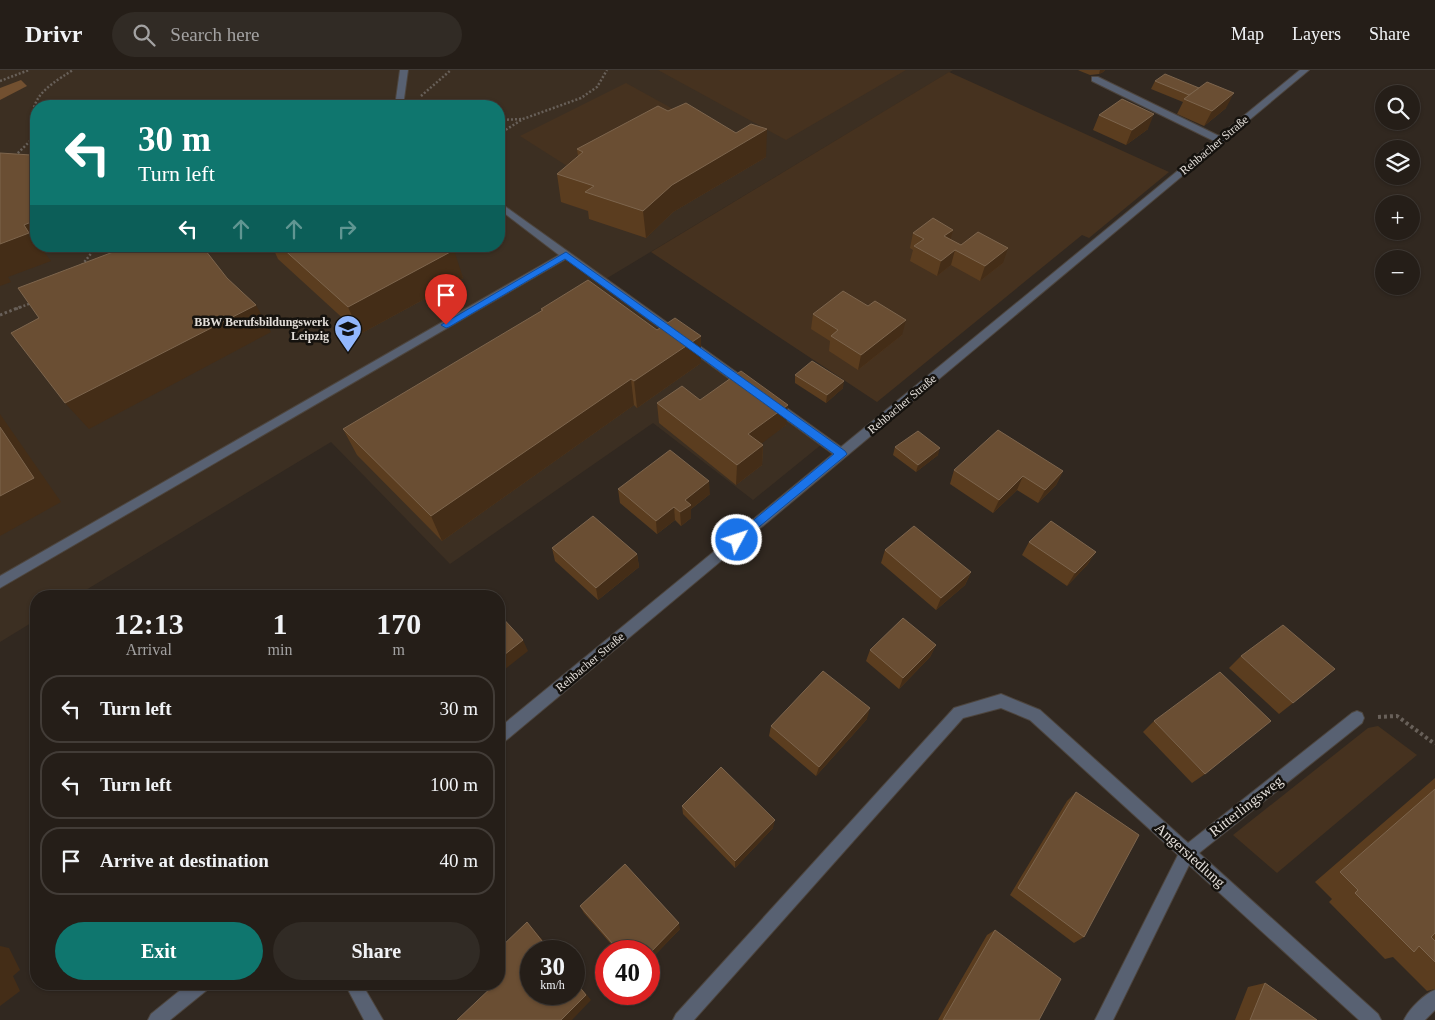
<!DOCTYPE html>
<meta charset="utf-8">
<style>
body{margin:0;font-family:"Times New Roman",serif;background:#312b25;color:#f1f3f6;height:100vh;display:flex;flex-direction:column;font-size:19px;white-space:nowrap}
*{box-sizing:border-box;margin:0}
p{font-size:16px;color:#a3a2a2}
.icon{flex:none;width:28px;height:28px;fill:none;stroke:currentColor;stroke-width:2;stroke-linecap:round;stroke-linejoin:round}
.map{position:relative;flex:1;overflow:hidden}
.sheet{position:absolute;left:30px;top:520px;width:475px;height:400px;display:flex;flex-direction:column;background:#251e18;border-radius:20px;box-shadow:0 1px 4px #0004,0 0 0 1px #423c37}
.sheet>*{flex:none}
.top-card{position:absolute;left:30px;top:30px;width:475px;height:152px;border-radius:20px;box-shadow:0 1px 4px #0004,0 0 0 1px #423c37;background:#0f766e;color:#fff;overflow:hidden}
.fabs{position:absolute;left:1375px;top:15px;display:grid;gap:10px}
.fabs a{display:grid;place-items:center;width:45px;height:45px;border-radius:50%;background:#251e18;box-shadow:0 1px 4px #0004,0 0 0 1px #423c37;font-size:25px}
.speed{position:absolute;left:520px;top:870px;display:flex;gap:10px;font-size:25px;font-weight:700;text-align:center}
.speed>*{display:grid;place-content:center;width:65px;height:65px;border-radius:50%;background:#251e18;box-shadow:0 1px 4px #0004,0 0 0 1px #423c37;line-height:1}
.speed small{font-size:12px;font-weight:400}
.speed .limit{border:8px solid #d22;background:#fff;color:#111}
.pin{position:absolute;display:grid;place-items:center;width:42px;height:42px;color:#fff;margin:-51px -21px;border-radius:50% 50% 50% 0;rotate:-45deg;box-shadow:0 0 5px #0007}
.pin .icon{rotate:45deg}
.me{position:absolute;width:55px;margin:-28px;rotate:50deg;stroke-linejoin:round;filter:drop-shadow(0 0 4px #0008)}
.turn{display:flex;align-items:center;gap:18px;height:105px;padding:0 25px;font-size:22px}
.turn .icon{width:65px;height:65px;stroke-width:2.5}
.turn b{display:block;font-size:35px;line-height:42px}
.lanes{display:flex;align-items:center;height:48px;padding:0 25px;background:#0003;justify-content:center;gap:25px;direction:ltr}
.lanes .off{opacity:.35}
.eta{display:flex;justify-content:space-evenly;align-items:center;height:85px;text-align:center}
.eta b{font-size:30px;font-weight:600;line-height:35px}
.button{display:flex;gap:10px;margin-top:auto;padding:10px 25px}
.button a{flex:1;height:58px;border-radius:30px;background:#0f766e;color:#fff;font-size:20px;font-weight:600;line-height:58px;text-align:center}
.button a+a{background:#312b25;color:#f1f3f6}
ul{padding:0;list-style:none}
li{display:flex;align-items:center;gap:15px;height:68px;margin:0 10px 8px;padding:0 15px;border:2px solid #423c37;border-radius:20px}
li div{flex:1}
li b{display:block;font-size:19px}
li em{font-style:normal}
header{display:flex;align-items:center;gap:30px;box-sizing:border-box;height:70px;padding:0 25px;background:#251e18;border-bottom:1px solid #423c37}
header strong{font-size:24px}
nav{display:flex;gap:28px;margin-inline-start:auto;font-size:18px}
.search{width:350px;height:45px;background:#312b25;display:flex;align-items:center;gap:12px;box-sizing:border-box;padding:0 18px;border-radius:28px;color:#a3a2a2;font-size:19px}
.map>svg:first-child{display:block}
.built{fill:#3c2f22;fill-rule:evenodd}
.green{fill:#46321f}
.water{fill:#725030}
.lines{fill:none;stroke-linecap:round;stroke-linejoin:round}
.minor-casing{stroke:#4d453e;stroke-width:2}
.path-far2{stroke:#686059;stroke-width:2.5;stroke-dasharray:2 2;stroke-linecap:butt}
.path-far1{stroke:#686059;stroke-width:3;stroke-dasharray:2.5 2.5;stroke-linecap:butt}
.path{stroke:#686059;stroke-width:4;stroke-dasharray:3 3;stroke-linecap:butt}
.minor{fill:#586172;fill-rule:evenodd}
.wall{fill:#5b3d1f}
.shaded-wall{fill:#442d17}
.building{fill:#6a4e33;stroke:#7d654d}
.route{fill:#1a73e8;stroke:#114b97}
.labels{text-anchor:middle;stroke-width:5;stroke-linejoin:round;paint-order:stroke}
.street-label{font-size:12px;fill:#e3ded9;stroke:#15120e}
.poi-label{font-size:12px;font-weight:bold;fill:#e3ded9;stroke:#15120e;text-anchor:end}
.near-street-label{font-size:15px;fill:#e3ded9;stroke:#15120e}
</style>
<header>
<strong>Drivr</strong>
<div class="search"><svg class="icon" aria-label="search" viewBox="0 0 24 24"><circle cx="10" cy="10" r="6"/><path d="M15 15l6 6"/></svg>Search here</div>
<nav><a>Map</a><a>Layers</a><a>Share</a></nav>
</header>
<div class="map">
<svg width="1435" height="950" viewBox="0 0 1435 950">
<rect width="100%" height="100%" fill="#312820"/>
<path class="built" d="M0 0H953L599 213 822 374 753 430 653 353 450 494 331 372 76 526H36V550L0 572ZM36 36H499V176H36Z"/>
<g class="green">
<path d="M658 0H906L786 70Z"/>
<path d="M949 2 1169 102 1089 168 1082 165 877 332 651 182Z"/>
<path d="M626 13 682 44 575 101 520 66Z"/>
<path d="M1378 656 1417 685 1277 803 1233 765 1368 658Z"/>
</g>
<path class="water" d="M21 10 27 16 0 30V18Z"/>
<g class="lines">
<defs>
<g id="minor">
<path d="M400 0H408L403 36H395Z"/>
<path d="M1300 0H1309L504 672 499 674V658L833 384 769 337 767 334 769 331H777L841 377 1214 71 1092 11V7H1098L1219 66Z"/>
<path d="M499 132 750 312 751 315 750 318H742L566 189 0 518V506L559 185 499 139Z"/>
<path d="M1001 624 1040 640 1188 773 1352 643 1357 641 1362 643 1364 648 1362 653 1199 783 1378 944 1381 950H1359L1189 795 1113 950H1095L1178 785 1030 650 1001 638 963 648 694 950H673L676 944 954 638Z"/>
<path d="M188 914H209L207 920 170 950H148L151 944Z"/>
<path d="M345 914H362L383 950H364Z"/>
<path d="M1435 920V940L1425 950H1404C1409 939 1424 924 1435 920Z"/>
</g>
</defs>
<use href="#minor" class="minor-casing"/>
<g class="path-far2">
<path d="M0 11 29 0"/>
<path d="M421 26 451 0"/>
<path d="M499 50 522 49"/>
<path d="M499 64 523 49 581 28 597 17 607 0"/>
<path d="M15 86 32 69C28 29 41 20 73 0"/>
<path d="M82 195 97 176"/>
<path d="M16 239 31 233"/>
</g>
<path class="path-far1" d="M0 245 20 237"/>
<path class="path" d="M1378 647 1397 646 1435 674"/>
<use href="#minor" class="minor"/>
</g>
<g class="wall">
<path d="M1078 0H1105L1103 2 1099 4 1090 5 1080 1Z"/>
<path d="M1155 11 1199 18 1226 38 1204 56 1177 44 1183 32 1151 19Z"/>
<path d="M1099 45 1148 59 1126 75 1093 60Z"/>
<path d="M577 79 766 87 673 142 646 168 589 149 588 141 561 132 557 104 578 86Z"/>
<path d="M953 160 950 169 961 175 1003 193 980 211 951 195 937 206 910 191 913 180 910 178 913 163Z"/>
<path d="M272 176H450L463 208 360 264 278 189Z"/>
<path d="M541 239 701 293 637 338 634 335 442 471 357 385 343 359 541 242Z"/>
<path d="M813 244 902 265 858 300 829 281 830 271 811 259Z"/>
<path d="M795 305 843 318 826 333 795 313Z"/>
<path d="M700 330 786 355 761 373 763 375 762 395 736 415 659 353 657 333Z"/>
<path d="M895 377 938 385 916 402 893 385Z"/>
<path d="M954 400 1063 401 1056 415 1038 433 1017 420 993 443 950 414Z"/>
<path d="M618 419 710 424 691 439V448L681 456 675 450 657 464 620 433Z"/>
<path d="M1029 472 1096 482 1087 495 1067 516 1022 485Z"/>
<path d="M552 478 637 484 639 497 598 530 555 491Z"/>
<path d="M885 480 971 502 965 515 936 540 881 493Z"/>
<path d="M936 575 930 587 899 619 866 591 870 580Z"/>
<path d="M1241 586 1293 633 1279 644 1229 598Z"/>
<path d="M867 649 816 706 769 666 771 656Z"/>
<path d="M1154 651 1205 704 1192 713 1143 662Z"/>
<path d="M1435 708V919L1427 921 1393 887 1385 889 1329 832 1332 829 1315 812Z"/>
<path d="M1076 722 1084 867 1074 873 1010 825 1067 731Z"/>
<path d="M682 736 773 758 735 798 683 744Z"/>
<path d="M580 836 680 859 649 891V881H617L584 843Z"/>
<path d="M995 860 1039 950H938L987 865Z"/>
<path d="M1265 913 1317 950H1235L1248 917Z"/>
</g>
<g class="shaded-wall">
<path d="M1100 0H1105L1103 2 1099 4Z"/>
<path d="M1234 23 1226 38 1204 56 1212 41Z"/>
<path d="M1154 44 1148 59 1126 75 1132 60Z"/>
<path d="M767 59 766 87 673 142 646 168 643 141 672 115Z"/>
<path d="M36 150V176H60L45 183 51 191 8 207 11 212 0 216V174L24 155Z"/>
<path d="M953 160 949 175 944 166Z"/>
<path d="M1008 178 1003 193 980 211 985 196Z"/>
<path d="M454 180 463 208 360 264 348 237Z"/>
<path d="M955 180 951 195 937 206 941 191Z"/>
<path d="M256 235 271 262 89 359 65 333Z"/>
<path d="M906 250 902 265 858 300 861 285Z"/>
<path d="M701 266V293L637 338 634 311Z"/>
<path d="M631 309 634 335 442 471 431 446Z"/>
<path d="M844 311 843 318 826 333 827 325Z"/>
<path d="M788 335 786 355 748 384V364Z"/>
<path d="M0 344 61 432 0 466Z"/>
<path d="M763 375 762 395 736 415 737 395Z"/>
<path d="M940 378 938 385 916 402 918 395Z"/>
<path d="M1063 401 1056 415 1038 433 1045 420Z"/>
<path d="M1023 406 1017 420 993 443 999 430Z"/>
<path d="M709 411 710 424 691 439V448L681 456 680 442 685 430Z"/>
<path d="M674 437 675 450 657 464 656 451Z"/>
<path d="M1096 482 1087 495 1067 516 1075 503Z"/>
<path d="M637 484 639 497 598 530 596 518Z"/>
<path d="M971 502 965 515 936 540 941 528Z"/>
<path d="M523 570 528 581 499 604V589Z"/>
<path d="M936 575 930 587 899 619 903 608Z"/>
<path d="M870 638 867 649 816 706 819 697Z"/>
<path d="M775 750 773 758 735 798V791Z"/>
<path d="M527 852 535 861 552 881H550Z"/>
<path d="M679 853 680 859 649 891V884Z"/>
<path d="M0 876 9 878 20 900 13 906 20 921 0 936Z"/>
<path d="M574 909 591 930 572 950H561Z"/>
<path d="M76 914H97L92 917Z"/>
</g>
<g class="building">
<path d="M1165 4 1199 18 1189 25 1155 11Z"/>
<path d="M1207 12 1234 23 1212 41 1184 29Z"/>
<path d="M1122 29 1154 44 1132 60 1099 45Z"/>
<path d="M686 33 736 63 751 54 767 59 672 115 643 141 585 122 594 116 557 104 583 82 577 79 658 36 668 41Z"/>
<path d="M0 83 31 85 36 86V150L24 155 29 163 0 174Z"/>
<path d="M933 148 953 160 944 166 961 175 978 162 1008 178 985 196 955 180 941 191 914 176 924 169 913 163Z"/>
<path d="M129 176H202L227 208 256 235 65 333 11 263 39 248 18 218Z"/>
<path d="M280 176H450L454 180 348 237Z"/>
<path d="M588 210 657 260 675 248 701 266 634 311 631 309 431 446 343 359 543 240 541 239Z"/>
<path d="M843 221 868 236 875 231 906 250 861 285 831 266 838 260 813 244Z"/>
<path d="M812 291 844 311 827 325 795 305Z"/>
<path d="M741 301 788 335 748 364 763 375 737 395 657 333 682 316 700 330Z"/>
<path d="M0 357 34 408 0 426Z"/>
<path d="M998 360 1063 401 1045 420 1023 406 999 430 954 400Z"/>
<path d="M918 361 940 378 918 395 895 377Z"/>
<path d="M670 380 709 411 685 430 691 435 680 442 674 437 656 451 618 419Z"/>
<path d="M593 446 637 484 596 518 552 478Z"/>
<path d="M1051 451 1096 482 1075 503 1029 472Z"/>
<path d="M914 456 971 502 941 528 885 480Z"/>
<path d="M499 544 523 570 499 589Z"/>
<path d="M903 548 936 575 903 608 870 580Z"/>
<path d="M1283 555 1335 599 1293 633 1241 586Z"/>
<path d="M823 601 870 638 819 697 771 656Z"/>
<path d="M1220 602 1271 651 1205 704 1154 651Z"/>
<path d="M721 697 775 750 735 791 682 736Z"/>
<path d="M1435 719V863L1431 867 1435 871V892L1419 876 1414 882 1355 823 1358 820 1340 802Z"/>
<path d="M1076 722 1139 765 1084 867 1018 818Z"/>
<path d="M625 794 679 853 649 884V881H619L580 836Z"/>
<path d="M527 852 550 881H531V924H574V910L586 925 561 950H457L495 914H499V879Z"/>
<path d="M995 860 1061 909 1039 950H943Z"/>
<path d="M1265 913 1317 950H1250Z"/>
</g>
<path class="route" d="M566 182 845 381 847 384 845 386 737 475 732 470 733 467 834 384 565 189 449 257 446 258 441 255Z"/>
<defs>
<symbol id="school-pin" viewBox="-11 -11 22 30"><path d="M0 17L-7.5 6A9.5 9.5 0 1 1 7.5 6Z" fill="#92b7fd" stroke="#15120e"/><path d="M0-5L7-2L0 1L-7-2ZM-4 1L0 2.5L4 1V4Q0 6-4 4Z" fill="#111"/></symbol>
</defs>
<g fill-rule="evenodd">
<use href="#school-pin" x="332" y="243" width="32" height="43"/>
</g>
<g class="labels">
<g class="street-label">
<text transform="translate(1214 75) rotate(-40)" y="4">Rehbacher Straße</text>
<text transform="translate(902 334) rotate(-40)" y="4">Rehbacher Straße</text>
<text transform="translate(590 592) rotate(-40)" y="4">Rehbacher Straße</text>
</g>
<g class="poi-label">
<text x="329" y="256">BBW Berufsbildungswerk<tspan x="329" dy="14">Leipzig</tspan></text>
</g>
<g class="near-street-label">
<text transform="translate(1246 736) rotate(-38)" y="5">Ritterlingsweg</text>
<text transform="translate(1190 785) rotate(42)" y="5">Angersiedlung</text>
</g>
</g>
</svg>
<div class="fabs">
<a><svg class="icon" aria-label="search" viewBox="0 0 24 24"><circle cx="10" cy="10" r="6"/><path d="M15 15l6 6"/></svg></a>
<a><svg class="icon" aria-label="layers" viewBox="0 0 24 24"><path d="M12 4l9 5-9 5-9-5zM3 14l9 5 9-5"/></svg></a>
<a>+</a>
<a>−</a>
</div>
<div class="speed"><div>30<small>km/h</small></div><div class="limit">40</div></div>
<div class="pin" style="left:446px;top:255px;background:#d93025"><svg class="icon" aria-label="arrive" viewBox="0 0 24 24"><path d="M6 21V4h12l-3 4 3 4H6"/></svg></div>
<svg class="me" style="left:737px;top:470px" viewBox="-20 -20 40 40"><circle r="17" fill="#1a73e8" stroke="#fff" stroke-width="3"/><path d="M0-11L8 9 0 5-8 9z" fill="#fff"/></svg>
<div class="top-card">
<div class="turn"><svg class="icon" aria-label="left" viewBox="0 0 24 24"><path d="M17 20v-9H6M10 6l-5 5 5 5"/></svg><div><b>30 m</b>Turn left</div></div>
<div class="lanes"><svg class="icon" aria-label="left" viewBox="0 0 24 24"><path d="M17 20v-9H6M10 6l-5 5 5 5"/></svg><svg class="icon off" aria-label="ahead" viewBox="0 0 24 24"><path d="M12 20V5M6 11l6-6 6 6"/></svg><svg class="icon off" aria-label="ahead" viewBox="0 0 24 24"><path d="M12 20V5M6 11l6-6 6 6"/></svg><svg class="icon off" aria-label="right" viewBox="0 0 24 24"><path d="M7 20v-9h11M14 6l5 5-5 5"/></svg></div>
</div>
<section class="sheet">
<div class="eta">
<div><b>12:13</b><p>Arrival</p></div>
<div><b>1</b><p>min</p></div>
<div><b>170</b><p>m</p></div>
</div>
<ul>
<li><svg class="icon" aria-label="left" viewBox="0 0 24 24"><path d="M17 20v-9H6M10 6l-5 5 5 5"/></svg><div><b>Turn left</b></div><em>30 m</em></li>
<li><svg class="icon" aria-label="left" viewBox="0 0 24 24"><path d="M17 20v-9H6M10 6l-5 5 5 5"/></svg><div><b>Turn left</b></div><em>100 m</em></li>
<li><svg class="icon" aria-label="arrive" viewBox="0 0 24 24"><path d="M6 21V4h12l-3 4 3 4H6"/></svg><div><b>Arrive at destination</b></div><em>40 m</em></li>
</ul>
<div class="button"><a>Exit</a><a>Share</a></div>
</section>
</div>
